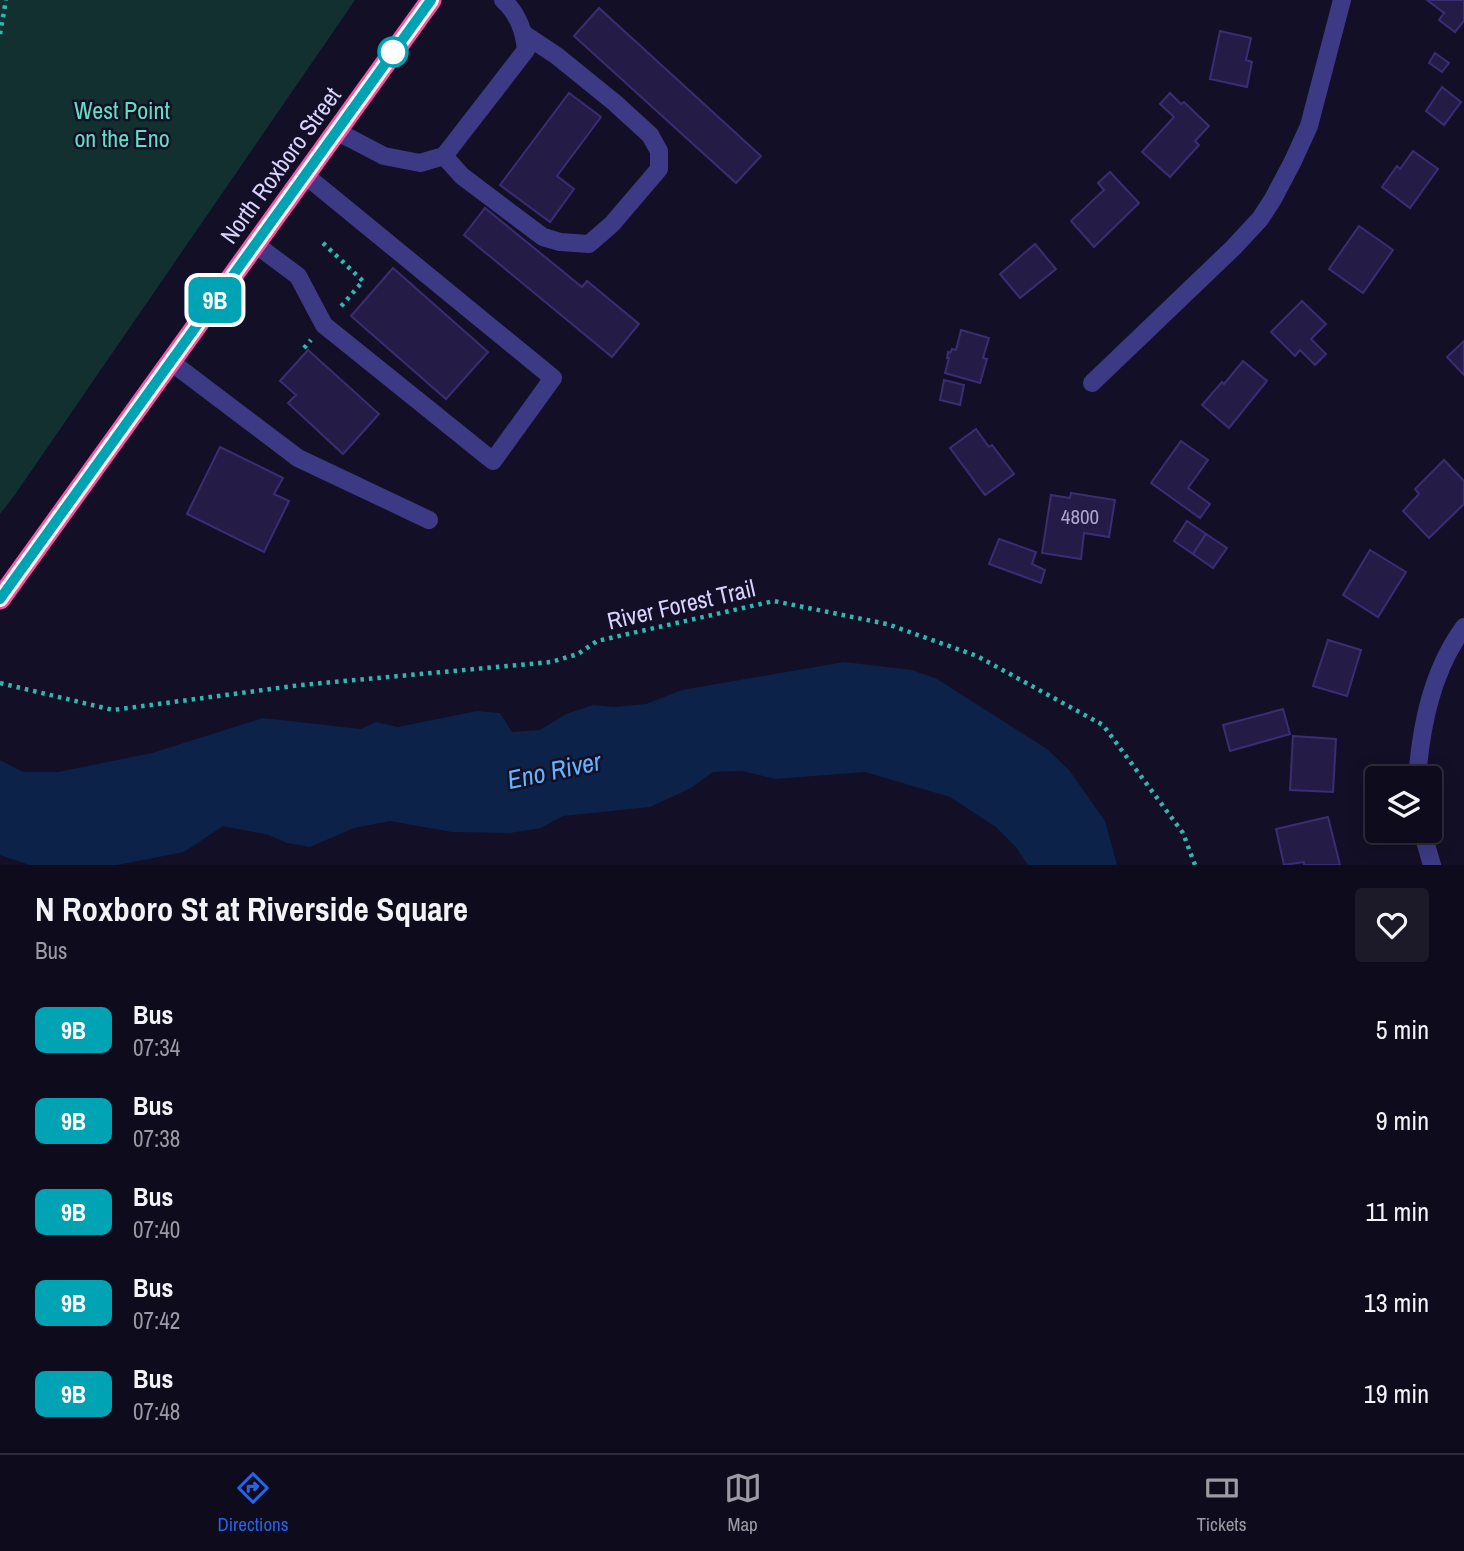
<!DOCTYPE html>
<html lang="en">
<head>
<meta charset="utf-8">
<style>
  :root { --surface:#0e0b1c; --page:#1c1929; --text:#f1f3f6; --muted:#9b9ba3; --line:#2e2b3b; --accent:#2563eb }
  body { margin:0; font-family:"Archivo Narrow",sans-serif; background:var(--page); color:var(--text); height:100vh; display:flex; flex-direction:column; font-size:26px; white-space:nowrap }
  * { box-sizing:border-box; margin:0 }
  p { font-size:23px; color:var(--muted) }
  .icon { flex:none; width:38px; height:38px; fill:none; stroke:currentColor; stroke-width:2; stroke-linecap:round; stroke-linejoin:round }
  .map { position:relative; height:865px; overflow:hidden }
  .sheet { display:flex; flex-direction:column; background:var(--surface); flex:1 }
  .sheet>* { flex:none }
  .badge { padding:0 14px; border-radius:10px; font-size:24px; line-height:46px }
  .buttons { position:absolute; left:1365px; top:766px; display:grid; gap:14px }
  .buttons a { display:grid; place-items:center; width:77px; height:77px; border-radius:7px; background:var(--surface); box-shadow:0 4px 18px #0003,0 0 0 2px var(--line); font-size:35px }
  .map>.badge { position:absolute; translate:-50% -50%; box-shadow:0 0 0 4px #fff }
  .round { display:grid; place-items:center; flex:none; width:74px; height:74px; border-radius:7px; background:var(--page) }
  .headline { display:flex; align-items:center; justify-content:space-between; height:119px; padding:0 35px }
  h1 { font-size:33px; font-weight:700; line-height:52px }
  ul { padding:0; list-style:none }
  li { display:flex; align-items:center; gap:21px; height:91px; padding:0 35px }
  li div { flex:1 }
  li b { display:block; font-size:26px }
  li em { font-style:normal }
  li .badge { min-width:77px; font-weight:700; text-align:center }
  .tabs { display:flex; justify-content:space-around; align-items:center; height:98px; border-top:2px solid var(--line); background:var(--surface); font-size:19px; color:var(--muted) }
  .tabs a { display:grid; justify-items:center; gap:4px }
  .tabs .selected { color:var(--accent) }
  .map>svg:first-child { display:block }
  .green { fill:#12302f }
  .water { fill:#0c2248 }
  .building { fill:#241b47; stroke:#3b2d73; stroke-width:2 }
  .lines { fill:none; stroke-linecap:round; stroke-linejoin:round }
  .path { stroke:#2fb8b0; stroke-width:4.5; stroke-dasharray:3.5 5; stroke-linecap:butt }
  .minor { stroke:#3d3a85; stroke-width:18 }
  .highway { stroke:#ff4fa3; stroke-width:21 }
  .line-casing { stroke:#fff; stroke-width:16 }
  .line { stroke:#00a3b4; stroke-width:10 }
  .stop-dot { fill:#fff; stroke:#00a3b4; stroke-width:3.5 }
  .labels { text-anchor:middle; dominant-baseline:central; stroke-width:5; stroke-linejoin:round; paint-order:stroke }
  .number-label { font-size:21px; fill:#aca6d1 }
  .park-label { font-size:24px; fill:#5fe0c0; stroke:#130f26 }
  .street-label { font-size:24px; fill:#d9d4ff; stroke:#130f26 }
  .water-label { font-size:26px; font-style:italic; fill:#62b6ff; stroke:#130f26 }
</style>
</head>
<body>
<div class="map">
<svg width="1464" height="865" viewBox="0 0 1464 865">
  <rect width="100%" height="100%" fill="#130f26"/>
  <!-- green -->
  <polygon class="green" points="0,0 355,0 14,496 0,514"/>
  <!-- water -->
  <polygon class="water" points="844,662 912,670 937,679 1047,749 1069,770 1105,821 1117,865 1028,865 1015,846 996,827 950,797 865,772 775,779 742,771 713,772 691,788 650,807 563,816 541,828 510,833 452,832 390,821 354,828 310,847 287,843 269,835 223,826 184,852 117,865 30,865 0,855 0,760 23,772 58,772 152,753 263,718 361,729 376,722 398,727 477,711 500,713 512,732 540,730 566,714 593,705 614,707 646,704 682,690"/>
  <!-- building -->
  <g class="building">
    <polygon points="1427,0 1464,0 1464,21 1455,32 1439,20 1444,13"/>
    <polygon points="599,8 761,156 736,183 574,36"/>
    <polygon points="1220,31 1251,38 1246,60 1252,62 1247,87 1210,79"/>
    <polygon points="1435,53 1449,63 1442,72 1429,63"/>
    <polygon points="1442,87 1461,102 1444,125 1426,111"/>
    <polygon points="569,93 601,117 557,176 574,189 550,222 500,185"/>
    <polygon points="1170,93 1181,104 1184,102 1209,126 1195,141 1199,145 1170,177 1142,152 1174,117 1160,104"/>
    <polygon points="1413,151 1438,169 1410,208 1382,187 1397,166 1400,169"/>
    <polygon points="1110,172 1139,203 1094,247 1071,221 1104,190 1098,183"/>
    <polygon points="485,208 582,287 587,281 639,324 612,357 464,235"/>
    <polygon points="1359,226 1393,250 1363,293 1329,269"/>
    <polygon points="1035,244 1056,269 1020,298 1000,274"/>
    <polygon points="393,268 488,352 446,399 351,316"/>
    <polygon points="1302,301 1326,324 1311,339 1326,354 1315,365 1300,350 1295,356 1271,332"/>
    <polygon points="961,330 989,338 983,358 987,359 980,383 945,373 949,358 947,358 948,352 950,353 952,349 956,350"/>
    <polygon points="1464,341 1464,375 1447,357"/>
    <polygon points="308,350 379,414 343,454 288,403 296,395 280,381"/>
    <polygon points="1243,361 1267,381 1229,428 1202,405 1222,382 1224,384"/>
    <polygon points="944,380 964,385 960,405 940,400"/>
    <polygon points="976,429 989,447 992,445 1014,474 985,495 950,448"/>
    <polygon points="1181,441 1208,460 1188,488 1210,504 1200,518 1151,483"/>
    <polygon points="220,447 283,478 274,494 289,501 264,552 187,514"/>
    <polygon points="1444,460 1464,481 1464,504 1429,538 1403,511 1419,494 1415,489"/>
    <polygon points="1071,493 1115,500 1109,537 1084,533 1081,559 1042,553 1051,495 1070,498"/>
    <polygon points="1187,521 1206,534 1193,554 1174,541"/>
    <polygon points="1206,534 1227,548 1213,568 1193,554"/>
    <polygon points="999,539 1036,552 1032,564 1045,570 1041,583 989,564"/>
    <polygon points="1370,550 1406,572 1378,617 1343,595"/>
    <polygon points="1328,640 1361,650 1347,696 1313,686"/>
    <polygon points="1283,709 1290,734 1230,751 1223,725"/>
    <polygon points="1293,736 1336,739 1333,792 1290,790"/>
    <polygon points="1328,817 1340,865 1304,865 1304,862 1284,865 1276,829"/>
  </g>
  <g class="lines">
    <!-- path -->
    <g class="path">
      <polyline points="0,34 6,0"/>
      <polyline points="323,243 363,281 338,310"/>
      <polyline points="304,348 311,340"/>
      <polyline points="0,683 113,710 301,685 551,662 578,654 597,641 774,601 887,624 977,656 1103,725 1183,833 1195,865"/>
    </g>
    <!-- minor -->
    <g class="minor">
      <path d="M336,131L384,156L420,163L444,156L526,50C524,30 518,14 503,0"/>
      <polyline points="444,156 462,176 543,237 560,242 589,244 612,224 659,169 659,151 650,135 615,103 557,56 524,34"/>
      <polyline points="255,244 298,276 324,325 493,461 553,378 305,175"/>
      <polyline points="171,362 298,458 429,520"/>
      <polyline points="1092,383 1233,248 1260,219 1273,199 1293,161 1309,126 1342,0"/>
      <path d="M1417,779C1421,725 1432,671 1464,627"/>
      <polyline points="1422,831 1432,865"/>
    </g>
    <!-- highway -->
    <polyline class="highway" points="0,599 431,0"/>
  </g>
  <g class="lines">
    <defs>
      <polyline id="line" points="0,599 431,0"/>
    </defs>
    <!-- line casing -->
    <use href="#line" class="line-casing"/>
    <!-- line -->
    <use href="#line" class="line"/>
  </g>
  <!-- markers -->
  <circle class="stop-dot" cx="393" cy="52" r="14"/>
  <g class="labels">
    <!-- number labels -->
    <g class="number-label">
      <text x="1080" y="516">4800</text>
    </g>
    <!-- park labels -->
    <g class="park-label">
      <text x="122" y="110">West Point<tspan x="122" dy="28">on the Eno</tspan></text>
    </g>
    <!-- street labels -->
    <g class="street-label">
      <text transform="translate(280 165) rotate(-54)">North Roxboro Street</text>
      <text transform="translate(681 604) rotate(-13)">River Forest Trail</text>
    </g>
    <!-- water labels -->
    <g class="water-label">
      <text transform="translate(554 770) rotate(-12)">Eno River</text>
    </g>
  </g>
</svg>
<div class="buttons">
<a><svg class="icon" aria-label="layers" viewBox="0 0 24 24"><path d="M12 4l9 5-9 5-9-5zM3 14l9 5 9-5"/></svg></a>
</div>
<b class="badge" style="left:215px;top:300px;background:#00a3b4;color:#fff">9B</b>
</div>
<section class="sheet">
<div class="headline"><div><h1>N Roxboro St at Riverside Square</h1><p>Bus</p></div><a class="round"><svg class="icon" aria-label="heart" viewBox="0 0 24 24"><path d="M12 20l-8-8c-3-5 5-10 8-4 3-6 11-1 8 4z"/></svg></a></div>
<ul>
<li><span class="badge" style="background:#00a3b4;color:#fff">9B</span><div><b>Bus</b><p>07:34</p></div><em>5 min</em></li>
<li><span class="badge" style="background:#00a3b4;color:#fff">9B</span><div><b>Bus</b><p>07:38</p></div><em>9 min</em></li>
<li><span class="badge" style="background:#00a3b4;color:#fff">9B</span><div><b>Bus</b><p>07:40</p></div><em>11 min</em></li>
<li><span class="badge" style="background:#00a3b4;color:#fff">9B</span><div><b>Bus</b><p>07:42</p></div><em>13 min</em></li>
<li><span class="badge" style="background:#00a3b4;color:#fff">9B</span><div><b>Bus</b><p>07:48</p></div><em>19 min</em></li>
</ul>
</section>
<nav class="tabs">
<a class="selected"><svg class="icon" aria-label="directions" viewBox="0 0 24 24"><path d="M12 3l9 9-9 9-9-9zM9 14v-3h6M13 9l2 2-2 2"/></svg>Directions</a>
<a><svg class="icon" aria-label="map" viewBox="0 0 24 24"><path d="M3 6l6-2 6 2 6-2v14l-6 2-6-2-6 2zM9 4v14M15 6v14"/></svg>Map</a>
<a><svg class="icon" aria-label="tickets" viewBox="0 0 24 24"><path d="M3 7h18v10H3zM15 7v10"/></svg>Tickets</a>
</nav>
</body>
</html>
